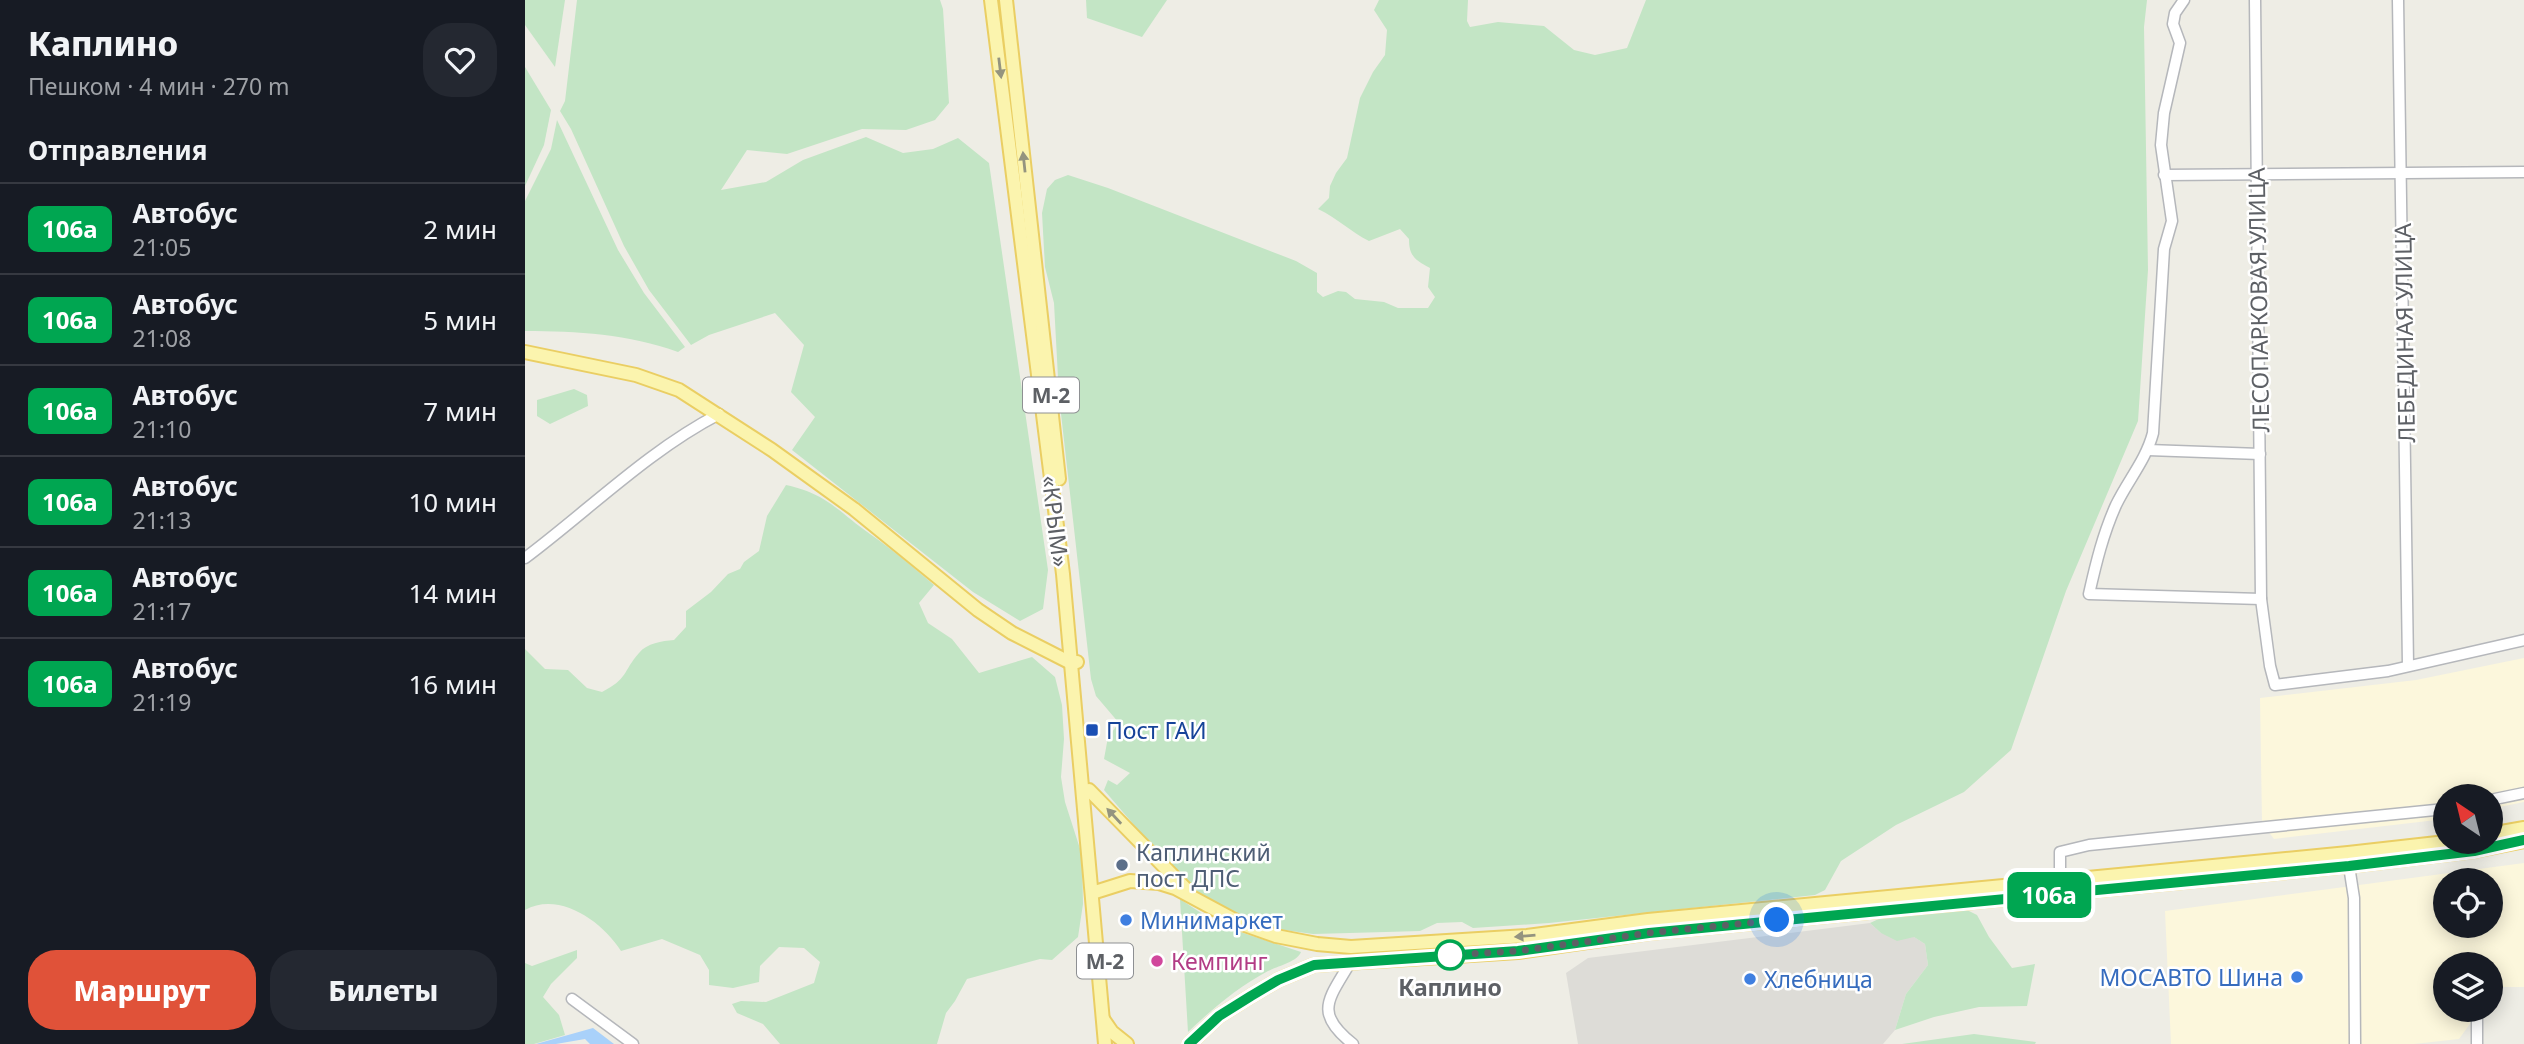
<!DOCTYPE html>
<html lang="ru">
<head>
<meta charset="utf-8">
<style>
  :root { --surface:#171b24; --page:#242831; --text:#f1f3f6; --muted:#9ea1a6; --line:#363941; --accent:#e05239 }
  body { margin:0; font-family:"Noto Sans",sans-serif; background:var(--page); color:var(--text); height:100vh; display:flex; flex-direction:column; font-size:26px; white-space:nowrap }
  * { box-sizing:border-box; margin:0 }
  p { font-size:23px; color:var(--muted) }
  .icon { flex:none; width:38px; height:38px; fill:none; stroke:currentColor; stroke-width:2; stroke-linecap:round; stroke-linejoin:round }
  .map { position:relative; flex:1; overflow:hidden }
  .side { display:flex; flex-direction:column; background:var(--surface); width:525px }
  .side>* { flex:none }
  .badge { padding:0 14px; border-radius:10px; font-size:24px; line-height:46px }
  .needle { width:46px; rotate:325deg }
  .fabs { position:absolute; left:1908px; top:784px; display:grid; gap:14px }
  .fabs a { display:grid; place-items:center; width:70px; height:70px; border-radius:50%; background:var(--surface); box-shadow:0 4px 18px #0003; font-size:35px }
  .you { position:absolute; width:35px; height:35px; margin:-18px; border:5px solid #fff; border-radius:50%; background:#1a73e8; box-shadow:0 0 0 10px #1a73e833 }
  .map>.badge { position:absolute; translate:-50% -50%; box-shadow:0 0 0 4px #fff }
  h2 { padding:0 28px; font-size:26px; line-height:63px }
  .round { display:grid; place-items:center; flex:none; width:74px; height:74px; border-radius:28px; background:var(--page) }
  .summary { display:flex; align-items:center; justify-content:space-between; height:119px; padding:0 28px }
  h1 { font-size:33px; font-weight:800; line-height:52px }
  .button { display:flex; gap:14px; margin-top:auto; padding:14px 28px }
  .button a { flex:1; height:80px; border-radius:28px; background:var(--accent); color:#fff; font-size:28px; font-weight:800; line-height:80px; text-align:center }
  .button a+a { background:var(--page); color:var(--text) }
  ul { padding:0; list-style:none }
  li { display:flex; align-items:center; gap:21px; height:91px; padding:0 28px; border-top:2px solid var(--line) }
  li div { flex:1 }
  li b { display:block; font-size:26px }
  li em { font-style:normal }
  li .badge { min-width:77px; font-weight:700; text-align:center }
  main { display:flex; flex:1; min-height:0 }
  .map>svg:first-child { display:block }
  .commercial { fill:#fcf7dc; fill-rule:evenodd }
  .industrial { fill:#dddcd7 }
  .green { fill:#c3e5c5 }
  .water { fill:#a9d1fa }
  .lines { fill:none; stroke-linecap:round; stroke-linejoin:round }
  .minor-casing { stroke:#b5b7bb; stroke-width:13 }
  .major-casing { stroke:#eace63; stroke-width:16 }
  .minor { stroke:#fff; stroke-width:10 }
  .major { stroke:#fbf4ae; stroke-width:12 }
  .oneway { fill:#94947f }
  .line-casing { stroke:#fff; stroke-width:16 }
  .line { stroke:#00a651; stroke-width:10 }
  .walk { stroke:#5d6065; stroke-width:7; stroke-dasharray:0 12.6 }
  .transit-dot { fill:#1a4fb4; stroke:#fff; stroke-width:2.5 }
  .service-dot { fill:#5c6f8a; stroke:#fff; stroke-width:2.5 }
  .shop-dot { fill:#3f7fe0; stroke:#fff; stroke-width:2.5 }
  .stop-dot { fill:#fff; stroke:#00a651; stroke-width:3.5 }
  .hotel-dot { fill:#d1479c; stroke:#fff; stroke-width:2.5 }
  .labels { text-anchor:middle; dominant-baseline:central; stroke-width:5; stroke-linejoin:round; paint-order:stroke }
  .shield { fill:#fff; stroke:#8e9093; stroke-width:2 }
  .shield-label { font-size:21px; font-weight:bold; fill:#5d6065 }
  .street-label { font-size:23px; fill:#5d6065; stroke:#fff }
  .transit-label { font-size:23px; fill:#164399; stroke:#fff; text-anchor:start }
  .service-label { font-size:23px; fill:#4e5e75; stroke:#fff; text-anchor:start }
  .shop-label { font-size:23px; fill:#366cbe; stroke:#fff; text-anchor:start }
  .hotel-label { font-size:23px; fill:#b23c85; stroke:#fff; text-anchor:start }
  .stop-label { font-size:23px; font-weight:bold; fill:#5d6065; stroke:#fff }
</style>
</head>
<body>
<main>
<section class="side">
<div class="summary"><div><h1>Каплино</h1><p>Пешком · 4 мин · 270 m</p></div><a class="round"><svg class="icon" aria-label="heart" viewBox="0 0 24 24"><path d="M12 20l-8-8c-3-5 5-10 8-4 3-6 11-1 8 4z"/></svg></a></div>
<h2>Отправления</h2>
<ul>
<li><span class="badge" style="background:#00a651;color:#fff">106а</span><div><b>Автобус</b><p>21:05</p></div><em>2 мин</em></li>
<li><span class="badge" style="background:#00a651;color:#fff">106а</span><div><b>Автобус</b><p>21:08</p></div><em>5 мин</em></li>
<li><span class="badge" style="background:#00a651;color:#fff">106а</span><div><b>Автобус</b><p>21:10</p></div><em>7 мин</em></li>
<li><span class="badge" style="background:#00a651;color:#fff">106а</span><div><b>Автобус</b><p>21:13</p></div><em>10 мин</em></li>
<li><span class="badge" style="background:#00a651;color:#fff">106а</span><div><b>Автобус</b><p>21:17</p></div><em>14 мин</em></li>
<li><span class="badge" style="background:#00a651;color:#fff">106а</span><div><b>Автобус</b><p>21:19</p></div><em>16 мин</em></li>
</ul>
<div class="button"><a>Маршрут</a><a>Билеты</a></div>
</section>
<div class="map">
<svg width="1999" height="1044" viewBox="0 0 1999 1044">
  <rect width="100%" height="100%" fill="#eeede5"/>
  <!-- commercial -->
  <g class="commercial">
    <polygon points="1999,658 1999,802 1965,809 1965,796 1920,796 1920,819 1749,839 1737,823 1735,698 1891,680"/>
    <path d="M1999,863V987H1971L1965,994V964H1920V1010H1955L1934,1039L1889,1044H1646L1640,911ZM1920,880H1965V926H1920Z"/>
  </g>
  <!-- industrial -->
  <polygon class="industrial" points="1345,923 1356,933 1389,937 1400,944 1403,965 1381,994 1370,1030 1358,1044 1053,1044 1041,973 1063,958"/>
  <!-- green -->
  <g class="green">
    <polygon points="0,0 40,0 30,67 0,25"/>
    <polygon points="52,0 415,0 418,9 424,103 410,120 381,130 337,129 262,154 222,150 196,190 241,182 278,160 341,137 378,153 408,149 433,138 464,163 523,570 518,609 495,621 448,592 267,450 290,417 266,392 279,345 250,313 184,335 166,345 124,290 99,246 46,129 35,111 40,101"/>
    <polygon points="561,0 642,0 617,37 562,18"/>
    <path d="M854,0H943L942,21L945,27L973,22L1019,26L1049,50L1070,55L1102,48L1121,0H1622L1619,27L1623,270L1613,421L1541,591L1486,750L1439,792L1371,825L1316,861L1300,890L1290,895L1024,923L948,928L937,922L912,923L895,931L861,932L788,934L752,929L708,916L664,889L579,790L583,780L592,785L605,773L579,759L583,737L594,723L571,696L566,679L534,396L529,303L520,267L517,213L522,189L530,180L543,175L583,188L771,261L792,273V292L798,297L813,291L821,292L830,299L859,302L873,308H903L910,297L903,287L905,268C890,260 884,256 884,239L875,229L844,241C826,232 812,218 793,209L804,198L805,186L811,173L822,158L835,98L848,72L860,55L862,30L849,10Z"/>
    <polygon points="0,67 26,110 19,145 0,186"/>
    <path d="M32,120L93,250L119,293L160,347L153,352C104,334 52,331 0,331V201L26,149Z"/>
    <polygon points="49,389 62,395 63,406 25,424 12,416 12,400"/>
    <path d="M261,485C303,494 312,511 345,534C368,550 388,567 409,585L394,603L403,623L427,639L454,673L507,657L530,677L537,705L539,739L536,777L540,802L557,855L558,904L553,937L527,960L515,959L442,979L430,1001L421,1013L412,1044H255L238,1024L212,1013L207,1004L216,1001L241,1002L289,983L295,962L279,948L254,947L235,966L234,982L208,988L184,985V970L175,955L137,939L96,951C77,921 34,891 0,910V649L20,669L43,670L62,688L77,692C103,679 98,671 114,653C122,643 137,641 149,640L161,627V611L186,592L203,574L215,569L219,562L234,551L242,516Z"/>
    <polygon points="1807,860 1805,862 1143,926 1139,923"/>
    <path d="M655,899L682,917L703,928L776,952C772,962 753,966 743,971C713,987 687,1009 663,1032Z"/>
    <polygon points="1442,910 1452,915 1464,937 1487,968 1510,964 1502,1006 1454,1007 1409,1017 1370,1030 1381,994 1403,965 1400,944 1389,937 1372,941 1356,933 1345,923 1358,917"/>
    <polygon points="52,950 52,958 26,984 18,997 34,1015 40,1035 9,1044 0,1044 0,963 7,966"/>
    <polygon points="1449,1034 1511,1042 1510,1044 1377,1044"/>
  </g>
  <!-- water -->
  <polygon class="water" points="68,1028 89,1044 65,1044 60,1039 31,1044 11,1044"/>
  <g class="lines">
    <defs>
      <g id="minor">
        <path d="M1659,0L1650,13L1648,24L1655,43L1639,113L1636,145L1647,221L1639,249L1628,433C1621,460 1603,480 1591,505C1578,534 1571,563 1564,594L1736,599"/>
        <polyline points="1730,0 1736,599 1745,666 1750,685 1863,671 1999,640"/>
        <polyline points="1873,0 1883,665"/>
        <polyline points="1639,175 1999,172"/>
        <polyline points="1623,450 1735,454"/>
        <path d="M0,558C64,510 123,451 194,414"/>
        <polyline points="1965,800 1999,793"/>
        <polyline points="1824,866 1829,898 1830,1044"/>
        <polyline points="1535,881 1535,852 1564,845 1920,809"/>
        <path d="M826,961C805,998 787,1012 828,1044"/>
        <polyline points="47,999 108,1044"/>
        <polyline points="1952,1010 1952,1044"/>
      </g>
      <g id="major">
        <polyline points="466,0 538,574 580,1044"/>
        <polyline points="481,0 534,479"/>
        <polyline points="0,352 111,375 154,390 247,450 329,509 453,610 487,633 546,663 552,662"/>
        <polyline points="564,790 661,889"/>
        <polyline points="1965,834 1999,828"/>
        <polyline points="567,893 605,881 634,883 650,888 717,924 751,936 792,944 826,947 1002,936 1123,920 1823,853 1921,842"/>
        <polyline points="578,1019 587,1032 602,1044"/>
        <polyline points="664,1044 694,1016 726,996 753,980 789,965 993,952 1124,933 1824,866 1949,851 1999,841"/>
      </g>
    </defs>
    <!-- minor casing -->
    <use href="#minor" class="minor-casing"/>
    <!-- major casing -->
    <use href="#major" class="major-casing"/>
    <!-- minor -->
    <use href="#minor" class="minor"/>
    <!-- major -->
    <use href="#major" class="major"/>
  </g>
  <!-- one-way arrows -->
  <defs><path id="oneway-solid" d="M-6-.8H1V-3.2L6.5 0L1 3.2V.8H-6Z" transform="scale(1.75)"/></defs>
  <g class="oneway">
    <use href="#oneway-solid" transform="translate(475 68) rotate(83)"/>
    <use href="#oneway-solid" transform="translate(499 162) rotate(-96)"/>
    <use href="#oneway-solid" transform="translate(589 816) rotate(-133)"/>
    <use href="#oneway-solid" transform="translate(1000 936) rotate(175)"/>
  </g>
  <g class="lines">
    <defs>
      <polyline id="line" points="664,1044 694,1016 726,996 753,980 789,965 993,951 1124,933 1824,866 1949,851 1999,840"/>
    </defs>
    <!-- line casing -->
    <use href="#line" class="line-casing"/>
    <!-- line -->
    <use href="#line" class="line"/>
    <!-- walk -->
    <polyline class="walk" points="925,955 993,951 1124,933 1252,920"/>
  </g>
  <!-- markers -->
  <rect class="transit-dot" x="560" y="723" width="14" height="14" rx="3.5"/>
  <circle class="service-dot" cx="597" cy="865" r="7"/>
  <g class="shop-dot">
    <circle cx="601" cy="920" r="7"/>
    <circle cx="1772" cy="977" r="7"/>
    <circle cx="1225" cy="979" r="7"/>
  </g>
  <circle class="stop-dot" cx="925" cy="955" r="14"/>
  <circle class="hotel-dot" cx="632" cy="961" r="7"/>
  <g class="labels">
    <!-- shield labels -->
    <g class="shield">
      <rect x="498" y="377.5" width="56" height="35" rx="5"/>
      <rect x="552" y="943.5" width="56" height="35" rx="5"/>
    </g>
    <g class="shield-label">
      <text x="526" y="395">М-2</text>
      <text x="580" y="961">М-2</text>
    </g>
    <!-- street labels -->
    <g class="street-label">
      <text transform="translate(1733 300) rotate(-91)">ЛЕСОПАРКОВАЯ УЛИЦА</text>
      <text transform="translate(1879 333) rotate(-91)">ЛЕБЕДИНАЯ УЛИЦА</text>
      <text transform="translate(531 521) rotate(83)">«КРЫМ»</text>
    </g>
    <!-- transit labels -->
    <g class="transit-label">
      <text x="581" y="730">Пост ГАИ</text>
    </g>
    <!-- service labels -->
    <g class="service-label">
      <text x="611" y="852">Каплинский<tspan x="611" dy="26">пост ДПС</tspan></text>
    </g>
    <!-- shop labels -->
    <g class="shop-label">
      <text x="615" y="920">Минимаркет</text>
      <text x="1758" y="977" text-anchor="end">МОСАВТО Шина</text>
      <text x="1239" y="979">Хлебница</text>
    </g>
    <!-- hotel labels -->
    <g class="hotel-label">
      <text x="646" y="961">Кемпинг</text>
    </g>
    <!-- stop labels -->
    <g class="stop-label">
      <text x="925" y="987">Каплино</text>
    </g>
  </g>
</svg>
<div class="fabs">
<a><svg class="needle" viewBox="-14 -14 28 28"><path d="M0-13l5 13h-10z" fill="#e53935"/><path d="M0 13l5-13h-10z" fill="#9ea1a6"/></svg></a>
<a><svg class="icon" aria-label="locate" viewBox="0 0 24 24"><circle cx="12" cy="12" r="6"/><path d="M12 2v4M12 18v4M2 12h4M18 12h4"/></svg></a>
<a><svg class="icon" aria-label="layers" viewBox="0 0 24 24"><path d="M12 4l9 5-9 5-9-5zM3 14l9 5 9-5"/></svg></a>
</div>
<div class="you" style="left:1252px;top:920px"></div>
<b class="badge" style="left:1524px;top:895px;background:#00a651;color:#fff">106а</b>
</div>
</main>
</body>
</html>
